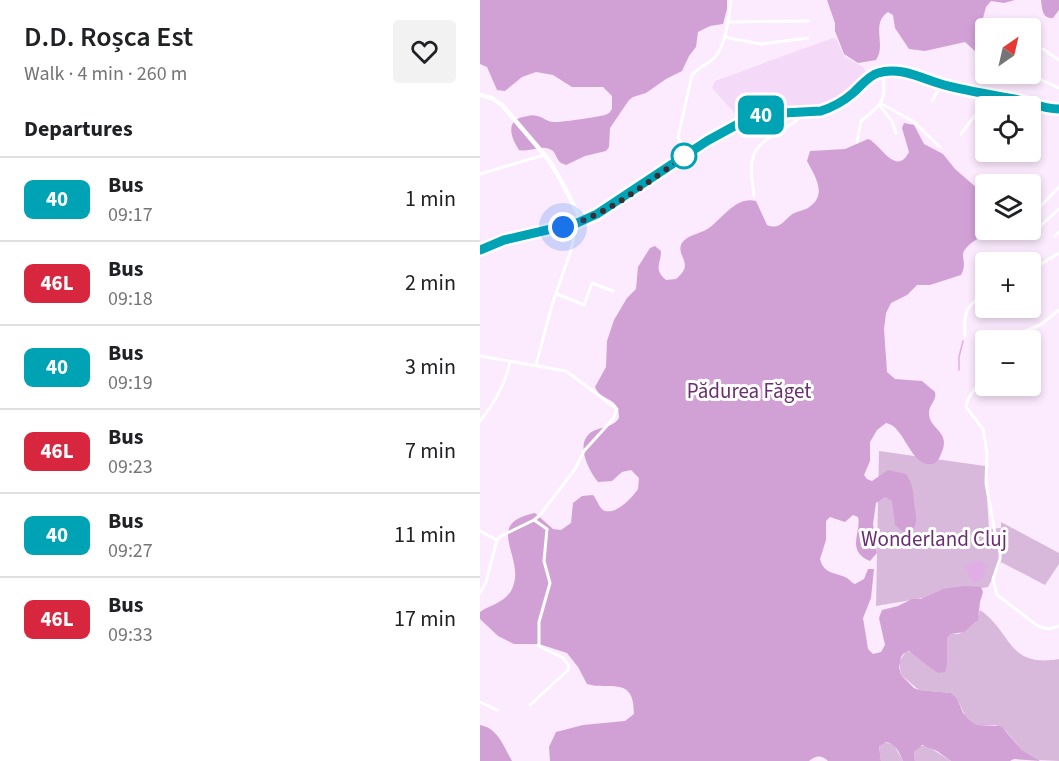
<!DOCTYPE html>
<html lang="en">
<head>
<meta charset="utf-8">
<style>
  :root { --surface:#fff; --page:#f2f2f2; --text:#202124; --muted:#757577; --line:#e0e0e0 }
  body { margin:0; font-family:"Source Sans 3",sans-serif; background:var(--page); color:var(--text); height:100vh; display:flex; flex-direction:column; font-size:22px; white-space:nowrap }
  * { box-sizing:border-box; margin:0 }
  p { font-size:20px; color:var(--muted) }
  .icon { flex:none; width:33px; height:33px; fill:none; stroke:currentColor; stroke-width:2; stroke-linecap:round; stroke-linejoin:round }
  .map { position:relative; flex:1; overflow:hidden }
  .panel { display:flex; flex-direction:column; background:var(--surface); width:480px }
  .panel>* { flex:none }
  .badge { padding:0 12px; border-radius:9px; font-size:21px; line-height:39px }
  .needle { width:39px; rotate:34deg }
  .buttons { position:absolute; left:495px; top:18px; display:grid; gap:12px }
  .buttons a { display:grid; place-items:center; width:66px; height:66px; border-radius:6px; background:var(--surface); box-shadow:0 3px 9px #0003; font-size:30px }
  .you { position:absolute; width:30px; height:30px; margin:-15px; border:4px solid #fff; border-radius:50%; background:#1a73e8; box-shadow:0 0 0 9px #1a73e833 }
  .map>.badge { position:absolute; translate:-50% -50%; box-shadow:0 0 0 3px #fff }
  h2 { padding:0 24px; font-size:22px; line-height:54px }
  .round { display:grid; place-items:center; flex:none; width:63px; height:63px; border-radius:6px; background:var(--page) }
  .head { display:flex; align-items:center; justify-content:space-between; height:102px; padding:0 24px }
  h1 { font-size:28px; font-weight:600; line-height:45px }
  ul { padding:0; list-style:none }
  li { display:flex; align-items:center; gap:18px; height:84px; padding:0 24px; border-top:2px solid var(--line) }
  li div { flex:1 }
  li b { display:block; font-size:22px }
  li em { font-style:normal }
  li .badge { min-width:66px; font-weight:700; text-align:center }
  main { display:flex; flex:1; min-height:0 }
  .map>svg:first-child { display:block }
  .built { fill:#f5d9f8 }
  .green { fill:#d9b9db }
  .forest { fill:#d1a1d6 }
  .water { fill:#e0aee4 }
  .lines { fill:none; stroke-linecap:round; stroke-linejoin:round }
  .stream { stroke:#e0aee4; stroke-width:1.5 }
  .minor { stroke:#fff; stroke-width:3 }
  .secondary { stroke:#fff; stroke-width:4.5 }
  .line-casing { stroke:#fff; stroke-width:14 }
  .line { stroke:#00a3b4; stroke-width:9 }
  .walk { stroke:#372e37; stroke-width:6; stroke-dasharray:0 10.8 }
  .stop-dot { fill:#fff; stroke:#00a3b4; stroke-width:3 }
  .labels { text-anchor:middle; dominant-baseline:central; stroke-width:6; stroke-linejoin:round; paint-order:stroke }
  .park-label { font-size:21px; fill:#692f70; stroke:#fff }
</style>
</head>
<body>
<main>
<section class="panel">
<div class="head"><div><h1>D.D. Roșca Est</h1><p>Walk · 4 min · 260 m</p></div><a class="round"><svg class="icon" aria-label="heart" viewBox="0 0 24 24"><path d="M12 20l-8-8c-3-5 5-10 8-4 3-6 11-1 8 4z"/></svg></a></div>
<h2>Departures</h2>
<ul>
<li><span class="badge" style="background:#00a3b4;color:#fff">40</span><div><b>Bus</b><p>09:17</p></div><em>1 min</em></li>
<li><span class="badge" style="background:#d7263d;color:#fff">46L</span><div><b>Bus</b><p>09:18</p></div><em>2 min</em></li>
<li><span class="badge" style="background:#00a3b4;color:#fff">40</span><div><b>Bus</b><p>09:19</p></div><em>3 min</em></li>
<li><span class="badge" style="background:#d7263d;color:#fff">46L</span><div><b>Bus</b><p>09:23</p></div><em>7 min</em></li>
<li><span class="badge" style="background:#00a3b4;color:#fff">40</span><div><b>Bus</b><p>09:27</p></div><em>11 min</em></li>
<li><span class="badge" style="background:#d7263d;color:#fff">46L</span><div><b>Bus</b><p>09:33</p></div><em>17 min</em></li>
</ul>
</section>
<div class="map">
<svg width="579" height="761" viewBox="0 0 579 761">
  <rect width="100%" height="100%" fill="#fceafe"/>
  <!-- built -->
  <polygon class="built" points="353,38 356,39 365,57 383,67 386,74 385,78 373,90 345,107 327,109 280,110 259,118 232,88 235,81"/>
  <!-- green -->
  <g class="green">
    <polygon points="399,451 505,466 509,529 521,528 521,522 579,553 579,564 565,585 521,562 508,587 396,606"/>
    <path d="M500,610C533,633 527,668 579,659V761L558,760L542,750L526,731L516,725H497L486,718L477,698L471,693L439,690L421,675L419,662L426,651L434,653L457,673L467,665V638L471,634H479L496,622Z"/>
    <polygon points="404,742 414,745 423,761 401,761 399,746"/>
    <polygon points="439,746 447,746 471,761 435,761 434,752"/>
  </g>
  <!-- forest -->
  <g class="forest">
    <path d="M0,0H247V9L243,24L230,26L218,32L216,47L209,56L202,71L186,79L166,93L153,97L149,100L130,128L129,147L126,151L105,156L86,165L81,163C77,160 76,154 73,151C63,143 50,153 39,150C31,138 25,121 43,117C47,116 53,114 57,116C63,117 67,122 74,122C78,123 123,116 125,115C130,113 129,113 132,109V96L123,87H92L73,75L56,72L42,77L25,91L17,90L7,67L0,64Z"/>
    <path d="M347,0H535L524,3L511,1L506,7L497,40L499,45L505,48V60L485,42L445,51L429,49L415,28L413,15L408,12C390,24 407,45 396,60L378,63L364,54L355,31V23Z"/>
    <path d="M561,0H579V10L573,18C562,19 562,8 561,0Z"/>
    <path d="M424,123L434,125L444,144L463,154L475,169L505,195L506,230H515C506,234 482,245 483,256C484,264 485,267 481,275L450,285H437L427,295L411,303L406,313L404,329L407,372L415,379L442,381L455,392C457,401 449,404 449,413C449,430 472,431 461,454C459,459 457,463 452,464C430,467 425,426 406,423L397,430L390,442V461L384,475L387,479L392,481L408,470L426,474C433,484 433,491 434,502C435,514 442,532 423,532L415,525L412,501L405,497L396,503L393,524L397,553L390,561C365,550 382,532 378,517L373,515L365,522L350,517L346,521V540L340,559C344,575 356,572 367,578C370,580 372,583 375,584L384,579L388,569H394L391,598L383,618L388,649L393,654L401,652L405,645L399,618L402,610L418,606L432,599H441L463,589L485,586L501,587L503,592L500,602L498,620L484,632L471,634L467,638V665L465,672L457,673L429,651L424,653L421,657L419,667L421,675L434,688L439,690L471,693L477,698L483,713L488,719L497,725L521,726L542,750L560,761L534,759L530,761H471L457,751L442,745L434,752L435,761H423C419,752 417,745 406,742L399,746L401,761H348C342,755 336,755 329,761H70L69,747L76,732L103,725L145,721L154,714C154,675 131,691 107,684L98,667L87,653L59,644H34L18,636L0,619V612C10,605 24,603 31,591C49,559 0,524 55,513L73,529L81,530L91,523L93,503L102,496L113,495C117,499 119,509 125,511C137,514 152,498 158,489L159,478L151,470L142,472L132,481L118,482C109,471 96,446 109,434C118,426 132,429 139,418C140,396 121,402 115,387L126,367L127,341L134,320L147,298L156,289L158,267L170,248L175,246L181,251C181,264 173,269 186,280L196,279C215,264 197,257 201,245C205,235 221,234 229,228C243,218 256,196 276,201L287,225C299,230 303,222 311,215C316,211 323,211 328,208C349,195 334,175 327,161L330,151L365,149L388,139C399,142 416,178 429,152L422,128Z"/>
    <path d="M0,725C18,728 24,747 32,761H0Z"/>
  </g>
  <!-- water -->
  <polygon class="water" points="495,561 501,561 506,566 503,578 496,583 490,579 485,567"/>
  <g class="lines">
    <!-- stream -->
    <polyline class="stream" points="479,370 479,357 483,341"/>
    <!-- minor -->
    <g class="minor">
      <polyline points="247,22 328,21"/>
      <polyline points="244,37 281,44 328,38"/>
      <polyline points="563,49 579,60"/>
      <polyline points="548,74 579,88"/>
      <polyline points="452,101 462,84"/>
      <polyline points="402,104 434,122 460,147"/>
      <polyline points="400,106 412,121 416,133"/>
      <polyline points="481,134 496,114 506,94"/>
      <path d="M377,142L381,121C403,103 406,102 403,72"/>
      <path d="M206,153L198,137L212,75C218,67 229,64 235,57C246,46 249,15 251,0"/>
      <polyline points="0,174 64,155"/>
      <path d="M274,196C269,157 268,149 303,129C310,125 317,122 321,115"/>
      <polyline points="550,217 579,187"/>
      <polyline points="555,231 579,209"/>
      <polyline points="531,234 537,230"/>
      <polyline points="575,236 579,232"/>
      <polyline points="550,271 579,253"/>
      <polyline points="77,294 104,305 112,283 133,291"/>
      <path d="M485,336C484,313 484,306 506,294"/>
      <polyline points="532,340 541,333 560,325 579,310"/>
      <polyline points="0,356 86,371 137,409 133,419 104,451 95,469 60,515 54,520 21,536 17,540 6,582 0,593"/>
      <polyline points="56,365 72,305 91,250 97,223"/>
      <polyline points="506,372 488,399 486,407 503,429 507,452 506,483 515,533 521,538 520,559 513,579 517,595 558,626 568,629 579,626"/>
      <path d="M0,421C14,404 25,384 30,362"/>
      <polyline points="0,531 17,540"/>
      <polyline points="0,702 17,710"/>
      <polyline points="50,705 88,670 89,666 83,658 59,646 59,622 70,583 64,561 67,529 54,520"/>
    </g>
    <!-- secondary -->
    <g class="secondary">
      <polyline points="0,95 12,98 22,105 68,159 79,177 102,221"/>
      <path d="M0,250C34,233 74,234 109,219C127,210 143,199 159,187C192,164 225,138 262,121C290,108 323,120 351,108C372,98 386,71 411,71C428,71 444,79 459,84C484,91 510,94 535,99C550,103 564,109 579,109"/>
    </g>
  </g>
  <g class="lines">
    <defs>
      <path id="line" d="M0,250L24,240L97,223L117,214L227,141L269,118L284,114L341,111C353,107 364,101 373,93C381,86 388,76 398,73C419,66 441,78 461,84C485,91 510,94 534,99C549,102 563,109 579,109"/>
    </defs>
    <!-- line casing -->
    <use href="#line" class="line-casing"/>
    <!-- line -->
    <use href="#line" class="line"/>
    <!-- walk -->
    <path class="walk" d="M83,227C126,216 169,182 204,156"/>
  </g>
  <!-- markers -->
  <circle class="stop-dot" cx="204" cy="156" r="12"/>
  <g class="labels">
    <!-- park labels -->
    <g class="park-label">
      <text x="269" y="391">Pădurea Făget</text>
      <text x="454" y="539">Wonderland Cluj</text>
    </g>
  </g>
</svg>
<div class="buttons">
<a><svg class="needle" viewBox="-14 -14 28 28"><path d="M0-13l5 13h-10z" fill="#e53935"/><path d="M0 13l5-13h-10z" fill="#757577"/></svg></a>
<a><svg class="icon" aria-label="locate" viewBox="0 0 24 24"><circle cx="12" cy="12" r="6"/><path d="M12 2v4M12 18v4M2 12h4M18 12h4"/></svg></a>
<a><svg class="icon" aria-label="layers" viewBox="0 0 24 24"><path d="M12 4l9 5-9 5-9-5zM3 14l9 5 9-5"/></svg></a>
<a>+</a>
<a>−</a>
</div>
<div class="you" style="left:83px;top:227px"></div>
<b class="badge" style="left:281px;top:115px;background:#00a3b4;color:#fff">40</b>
</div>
</main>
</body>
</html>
